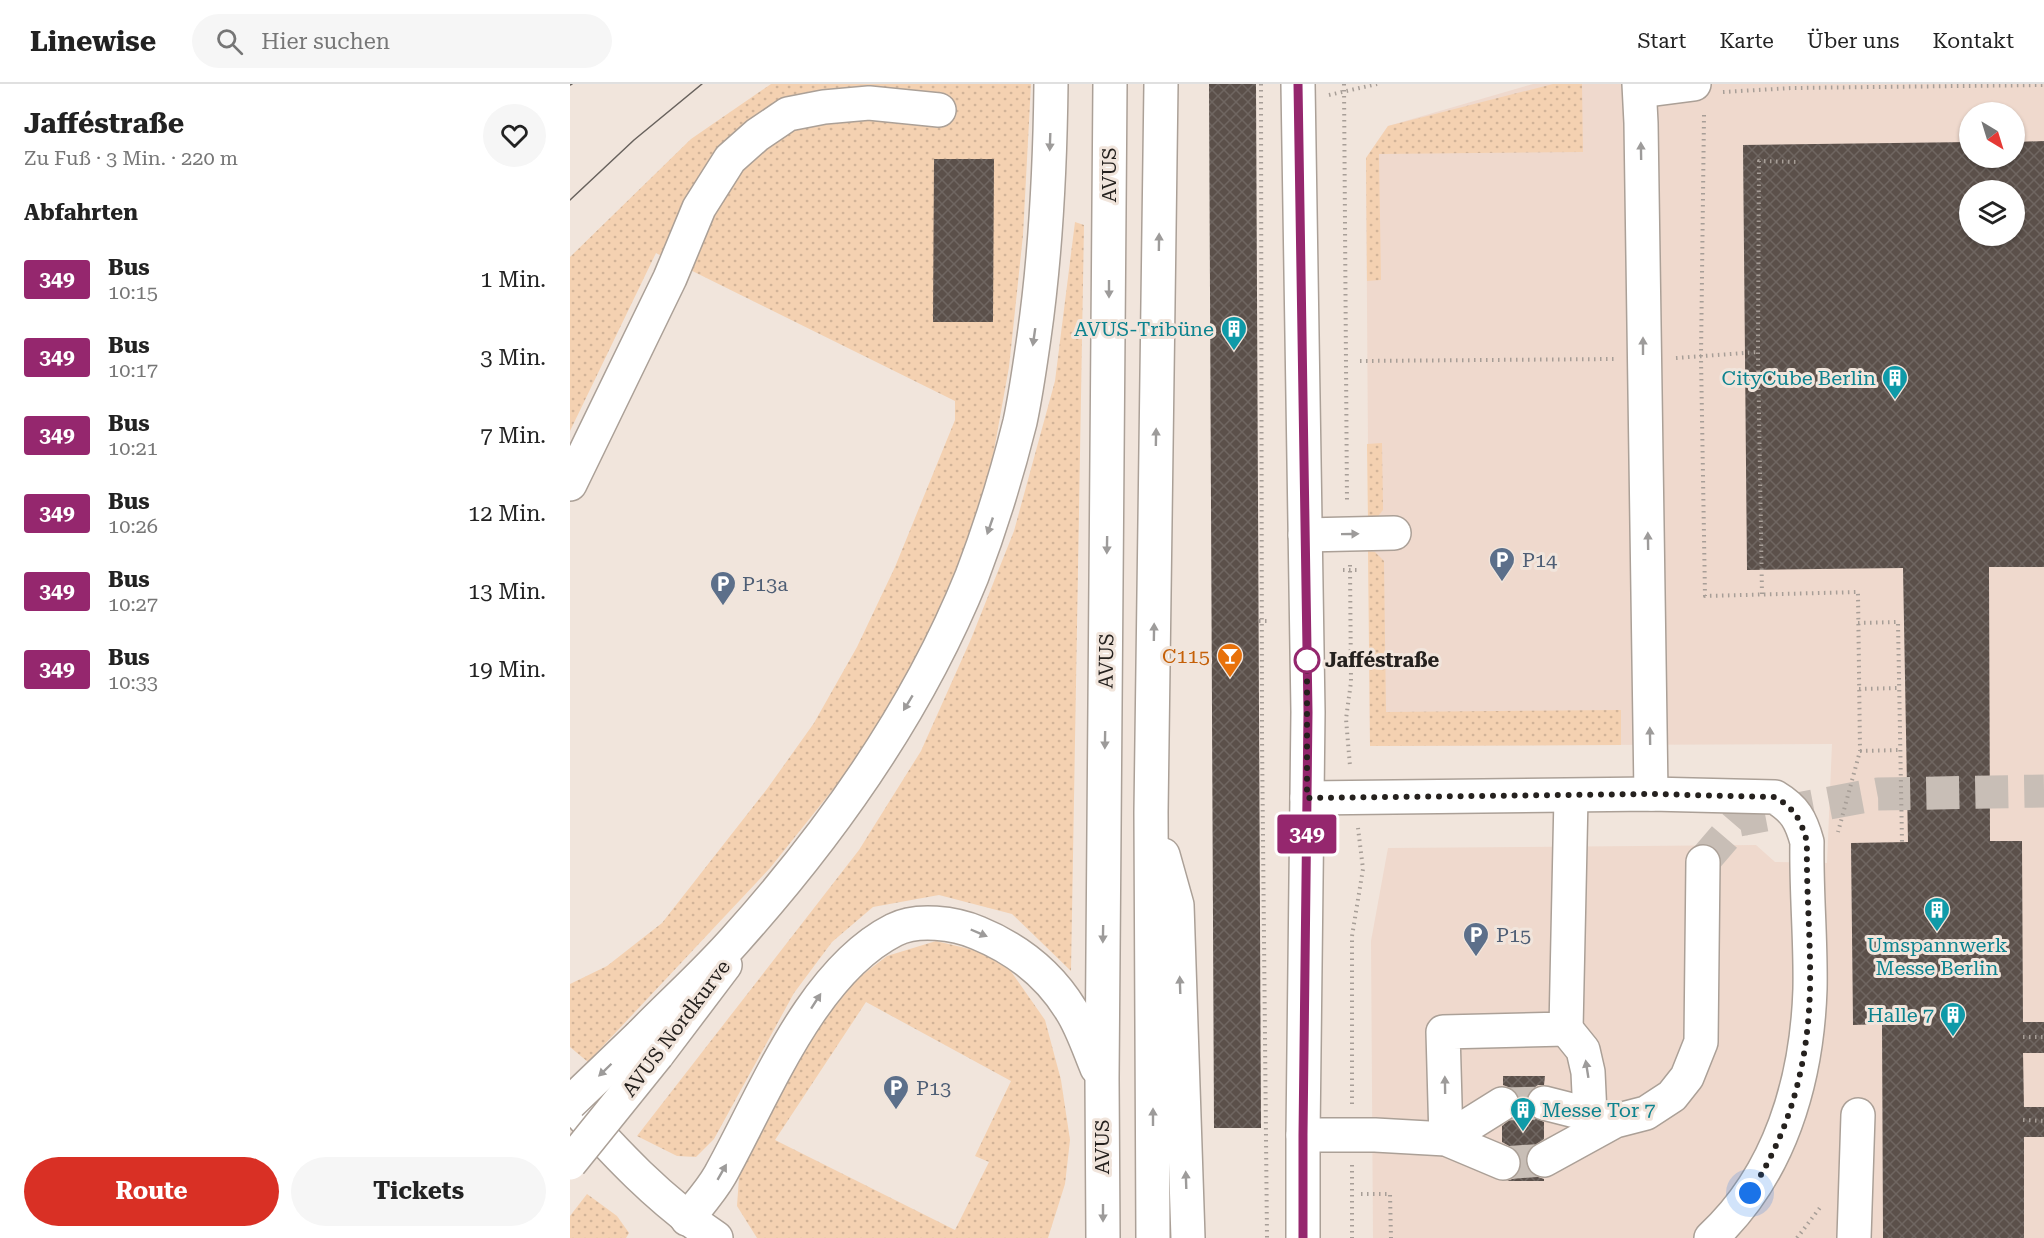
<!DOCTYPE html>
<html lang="de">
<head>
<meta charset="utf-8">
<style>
  :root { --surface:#fff; --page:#f6f6f6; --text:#222; --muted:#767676; --line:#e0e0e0; --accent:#d93025 }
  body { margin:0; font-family:"Roboto Serif",serif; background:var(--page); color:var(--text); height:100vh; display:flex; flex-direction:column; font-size:22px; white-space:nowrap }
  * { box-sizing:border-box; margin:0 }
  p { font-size:20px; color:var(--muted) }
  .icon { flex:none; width:33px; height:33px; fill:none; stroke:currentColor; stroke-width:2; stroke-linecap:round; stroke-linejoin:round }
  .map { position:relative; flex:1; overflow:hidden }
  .panel { display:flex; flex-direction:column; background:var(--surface); width:570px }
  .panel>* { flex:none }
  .badge { padding:0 12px; border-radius:4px; font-size:21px; line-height:39px }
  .needle { width:39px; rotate:142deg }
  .tools { position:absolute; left:1389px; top:18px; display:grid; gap:12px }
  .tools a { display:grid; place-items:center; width:66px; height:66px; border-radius:50%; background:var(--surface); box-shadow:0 2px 4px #0004; font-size:30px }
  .you { position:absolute; width:30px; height:30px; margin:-15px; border:4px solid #fff; border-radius:50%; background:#1a73e8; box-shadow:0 0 0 9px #1a73e833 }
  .map>.badge { position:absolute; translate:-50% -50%; box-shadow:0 0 0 3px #fff }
  h2 { padding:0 24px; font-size:22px; line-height:54px }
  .round { display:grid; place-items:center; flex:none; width:63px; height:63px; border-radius:32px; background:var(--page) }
  .headline { display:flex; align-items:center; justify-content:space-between; height:102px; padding:0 24px }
  h1 { font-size:28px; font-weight:700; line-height:45px }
  .button { display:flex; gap:12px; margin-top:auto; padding:12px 24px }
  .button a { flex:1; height:69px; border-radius:36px; background:var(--accent); color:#fff; font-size:24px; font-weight:700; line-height:69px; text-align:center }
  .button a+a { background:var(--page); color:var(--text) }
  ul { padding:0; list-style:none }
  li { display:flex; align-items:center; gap:18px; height:78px; padding:0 24px }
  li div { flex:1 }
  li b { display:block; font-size:22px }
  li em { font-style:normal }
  li .badge { min-width:66px; font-weight:700; text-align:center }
  header { display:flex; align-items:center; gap:36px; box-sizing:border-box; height:84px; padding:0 30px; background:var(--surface); border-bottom:2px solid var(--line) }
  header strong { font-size:28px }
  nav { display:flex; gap:33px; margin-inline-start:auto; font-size:21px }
  .search { width:420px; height:54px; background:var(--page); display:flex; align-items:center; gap:15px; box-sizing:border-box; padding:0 21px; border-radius:33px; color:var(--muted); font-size:22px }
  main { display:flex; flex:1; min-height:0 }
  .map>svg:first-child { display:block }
  .commercial { fill:#efd9cd; fill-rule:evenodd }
  .grass { fill:url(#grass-dots); fill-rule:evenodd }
  .building { fill:url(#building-cross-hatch); fill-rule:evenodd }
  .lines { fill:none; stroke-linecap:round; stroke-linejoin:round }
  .minor-tunnel { stroke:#c8beb6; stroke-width:33; stroke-dasharray:33 16; stroke-linecap:butt }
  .minor-casing { stroke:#aba097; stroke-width:36 }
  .major-casing { stroke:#aba097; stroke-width:36 }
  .highway-casing { stroke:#aba097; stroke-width:36 }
  .path { stroke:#a79e97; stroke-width:4; stroke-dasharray:1.5 4.5; stroke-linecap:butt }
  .minor { stroke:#fff; stroke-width:33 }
  .major { stroke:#fff; stroke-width:33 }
  .highway { stroke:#fff; stroke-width:33 }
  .tram { stroke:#68625d; stroke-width:1.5 }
  .minor-bridge-casing { stroke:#aba097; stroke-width:36; stroke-linecap:butt }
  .highway-bridge-casing { stroke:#aba097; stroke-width:36; stroke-linecap:butt }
  .minor-bridge { stroke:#fff; stroke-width:33 }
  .highway-bridge { stroke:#fff; stroke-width:33 }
  .oneway { fill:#9d9b9a }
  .line-casing { stroke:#fff; stroke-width:14 }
  .line { stroke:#95276e; stroke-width:9 }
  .walk { stroke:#25211e; stroke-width:6; stroke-dasharray:0 10.8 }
  .stop-dot { fill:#fff; stroke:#95276e; stroke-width:3 }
  .labels { text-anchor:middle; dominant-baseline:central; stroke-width:6; stroke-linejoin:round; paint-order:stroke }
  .street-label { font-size:20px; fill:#25211e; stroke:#f1e5dc }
  .culture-label { font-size:20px; fill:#0d838f; stroke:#f1e5dc; text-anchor:end }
  .service-label { font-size:20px; fill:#4e5e75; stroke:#f1e5dc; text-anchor:start }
  .food-label { font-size:20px; fill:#c56008; stroke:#f1e5dc; text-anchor:end }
  .stop-label { font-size:20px; font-weight:bold; fill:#25211e; stroke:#f1e5dc; text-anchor:start }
</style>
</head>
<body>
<header>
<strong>Linewise</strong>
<div class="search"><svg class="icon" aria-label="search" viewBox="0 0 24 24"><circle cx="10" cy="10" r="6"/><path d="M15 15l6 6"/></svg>Hier suchen</div>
<nav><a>Start</a><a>Karte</a><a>Über uns</a><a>Kontakt</a></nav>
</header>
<main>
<section class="panel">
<div class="headline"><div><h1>Jafféstraße</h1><p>Zu Fuß · 3 Min. · 220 m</p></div><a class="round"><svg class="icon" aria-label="heart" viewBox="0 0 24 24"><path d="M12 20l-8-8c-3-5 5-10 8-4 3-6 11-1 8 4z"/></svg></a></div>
<h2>Abfahrten</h2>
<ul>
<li><span class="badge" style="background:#95276e;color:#fff">349</span><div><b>Bus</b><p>10:15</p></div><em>1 Min.</em></li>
<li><span class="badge" style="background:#95276e;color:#fff">349</span><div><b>Bus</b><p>10:17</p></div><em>3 Min.</em></li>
<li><span class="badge" style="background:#95276e;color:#fff">349</span><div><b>Bus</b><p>10:21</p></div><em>7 Min.</em></li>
<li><span class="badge" style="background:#95276e;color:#fff">349</span><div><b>Bus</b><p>10:26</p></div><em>12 Min.</em></li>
<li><span class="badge" style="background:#95276e;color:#fff">349</span><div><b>Bus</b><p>10:27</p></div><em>13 Min.</em></li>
<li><span class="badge" style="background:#95276e;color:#fff">349</span><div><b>Bus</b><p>10:33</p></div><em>19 Min.</em></li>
</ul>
<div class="button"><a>Route</a><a>Tickets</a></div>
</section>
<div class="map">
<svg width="1474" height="1154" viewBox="0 0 1474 1154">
  <defs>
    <pattern id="grass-dots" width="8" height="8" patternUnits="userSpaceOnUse" patternTransform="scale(1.5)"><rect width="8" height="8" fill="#f4d1b1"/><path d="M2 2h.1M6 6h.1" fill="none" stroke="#d1b398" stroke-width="1.8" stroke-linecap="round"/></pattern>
    <pattern id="building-cross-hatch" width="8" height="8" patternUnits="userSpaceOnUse" patternTransform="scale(1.5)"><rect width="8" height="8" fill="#5b504a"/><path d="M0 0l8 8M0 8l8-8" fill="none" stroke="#6f6661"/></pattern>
  </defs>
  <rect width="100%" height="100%" fill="#f1e5dc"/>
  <!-- commercial -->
  <path class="commercial" d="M963,0H1474V1154H803L801,857L818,764L1186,761L1205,778L1257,779L1262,660L800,662L796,74L818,42ZM1400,28H1444V74H1400ZM1400,106H1444V152H1400Z"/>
  <!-- grass -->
  <g class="grass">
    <polygon points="201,0 461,0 453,151 439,283 419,394 384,493 343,583 285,678 200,784 18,978 0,963 0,900 37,882 92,839 197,705 244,639 287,563 325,483 385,336 385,317 86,169 0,347 0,173 121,55"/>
    <polygon points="983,0 1012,0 1013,68 809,70 811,196 797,197 796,74 818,42"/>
    <polygon points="505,138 514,141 501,887 442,830 369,811 303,823 262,858 224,909 144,1055 126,1073 107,1072 67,1052 289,766 351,667 401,555 444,447 485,297"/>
    <polygon points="812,359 813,426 805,436 798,437 797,360"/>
    <polygon points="798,467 805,468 814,477 816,628 1051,626 1051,661 800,662"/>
    <path d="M366,857L408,867L440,886L475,936L491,996L500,1056L495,1100L478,1154H187L167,1122L170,1079L266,911L317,872ZM296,918L441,997L405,1072L419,1078L385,1146L205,1056Z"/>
    <polygon points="17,1110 47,1132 59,1149 56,1154 0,1154 0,1132"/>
  </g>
  <!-- building -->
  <g class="building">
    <polygon points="639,0 686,0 691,1044 644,1044"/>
    <path d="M1474,57V483H1419L1420,757H1452L1453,938H1474V969H1453L1454,1023H1474V1053H1454V1154H1313L1312,940L1283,941L1281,759L1338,758L1333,484L1177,486L1173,61L1400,58V74H1444V58ZM1400,106H1444V152H1400Z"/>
    <polygon points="364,75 424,75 423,238 363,238"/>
    <polygon points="933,992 975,992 974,1001 968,1001 961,1006 956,1015 956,1025 961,1032 974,1038 974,1055 958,1066 955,1076 958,1086 965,1092 974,1095 974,1097 937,1097 945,1094 950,1087 952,1077 948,1067 932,1058 932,1042 948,1029 951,1019 948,1010 941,1004 933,1001"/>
  </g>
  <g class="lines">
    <!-- minor-tunnel -->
    <g class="minor-tunnel">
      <polyline points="1133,778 1169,736 1308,710 1474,707"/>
      <polyline points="932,1020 974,1019"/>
      <polyline points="933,1079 974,1076"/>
    </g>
    <defs>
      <g id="minor">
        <polyline points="1069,0 1071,39 1081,710"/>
        <polyline points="1070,7 1124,0"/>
        <polyline points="0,400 100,194 129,124 160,75 187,51 218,30 254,23 299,19 369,26"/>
        <polyline points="735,451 824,449"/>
        <polyline points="996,945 1013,966 1018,988 1020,1031"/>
        <polyline points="87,971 155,881"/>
        <polyline points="974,1019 1041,1036"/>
        <polyline points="733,1051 805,1051 876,1055 933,1079"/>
        <polyline points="876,1055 873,948 996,945 1001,713"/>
        <polyline points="876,1055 932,1020"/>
        <polyline points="974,1076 1045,1037 1076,1029 1102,1012 1117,993 1131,958 1133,778"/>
        <polyline points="1284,1154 1288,1031"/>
      </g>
      <g id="major">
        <polyline points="728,0 738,628 733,1051 733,1154"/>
        <path d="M737,714L1081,710L1205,713C1225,725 1231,736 1237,758C1236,807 1241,856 1240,905C1237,997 1210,1090 1141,1154"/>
        <path d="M0,1018C44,1068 90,1117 146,1154"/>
      </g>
      <g id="highway">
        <polyline points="593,771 607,821 618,1154"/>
        <path d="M70,952C101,920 135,890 165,856C261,749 348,626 402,492C421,442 437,390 450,338C456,310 460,281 464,253C476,169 480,85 481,0"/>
        <path d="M117,1135C128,1121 141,1107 150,1091C194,1012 241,888 324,846C347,834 385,839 408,849C447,865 479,890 501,926C512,943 519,965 527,984"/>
        <polyline points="533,1154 532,994 540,0"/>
        <polyline points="583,1154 581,728 591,0"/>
      </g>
    </defs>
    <!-- minor casing -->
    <use href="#minor" class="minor-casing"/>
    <!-- major casing -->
    <use href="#major" class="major-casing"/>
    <!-- highway casing -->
    <use href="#highway" class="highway-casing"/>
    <!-- path -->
    <g class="path">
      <polyline points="691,0 692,654 697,1154"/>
      <polyline points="774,0 777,419"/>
      <polyline points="1153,8 1222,4 1474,1"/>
      <polyline points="759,11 807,0"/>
      <polyline points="1134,31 1131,273 1135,512 1288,508 1290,667 1268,748"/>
      <polyline points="1106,274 1188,268"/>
      <polyline points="790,277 1044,275"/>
      <polyline points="780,481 781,598 776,635 780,682"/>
      <polyline points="773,486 789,486"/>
      <polyline points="1192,510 1188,268 1189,77 1229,78"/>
      <polyline points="689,537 697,537"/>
      <polyline points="1288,539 1328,538 1332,758"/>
      <polyline points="1289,605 1329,604"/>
      <polyline points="1290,667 1330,666"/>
      <polyline points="1453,953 1474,953"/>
      <polyline points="782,1020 782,852 793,785 788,744"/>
      <polyline points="1453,1036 1474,1037"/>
      <polyline points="782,1081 782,1154"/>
      <polyline points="791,1110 820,1110 821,1154"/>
      <polyline points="1227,1154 1252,1121"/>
    </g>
    <!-- minor -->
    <use href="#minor" class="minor"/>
    <!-- major -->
    <use href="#major" class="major"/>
    <!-- highway -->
    <use href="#highway" class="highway"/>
    <!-- tram -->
    <g class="tram">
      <polyline points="0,1 2,0"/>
      <polyline points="0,116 64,56 132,0"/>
    </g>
    <defs>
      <polyline id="minor-bridge" points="0,1079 87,971"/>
      <polyline id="highway-bridge" points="0,1019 70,952"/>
    </defs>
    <!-- minor-bridge casing -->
    <use href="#minor-bridge" class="minor-bridge-casing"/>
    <!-- highway-bridge casing -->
    <use href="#highway-bridge" class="highway-bridge-casing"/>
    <!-- minor-bridge -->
    <use href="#minor-bridge" class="minor-bridge"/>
    <!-- highway-bridge -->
    <use href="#highway-bridge" class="highway-bridge"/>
  </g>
  <!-- one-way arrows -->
  <defs><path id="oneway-solid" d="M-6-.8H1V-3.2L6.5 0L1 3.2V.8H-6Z" transform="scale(1.5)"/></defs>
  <g class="oneway">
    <use href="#oneway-solid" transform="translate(480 58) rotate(92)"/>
    <use href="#oneway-solid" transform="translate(1071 67) rotate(-91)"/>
    <use href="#oneway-solid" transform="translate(589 158) rotate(-89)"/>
    <use href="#oneway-solid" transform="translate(539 205) rotate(90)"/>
    <use href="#oneway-solid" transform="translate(464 253) rotate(98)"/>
    <use href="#oneway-solid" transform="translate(1073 262) rotate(-90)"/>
    <use href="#oneway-solid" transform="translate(586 353) rotate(-89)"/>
    <use href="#oneway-solid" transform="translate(420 442) rotate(109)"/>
    <use href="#oneway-solid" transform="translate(780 450) rotate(-1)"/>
    <use href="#oneway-solid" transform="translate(1078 457) rotate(-91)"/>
    <use href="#oneway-solid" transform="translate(537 461) rotate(91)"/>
    <use href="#oneway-solid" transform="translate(584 548) rotate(-89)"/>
    <use href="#oneway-solid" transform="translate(338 619) rotate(121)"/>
    <use href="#oneway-solid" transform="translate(1080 652) rotate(-91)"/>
    <use href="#oneway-solid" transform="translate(535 656) rotate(91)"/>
    <use href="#oneway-solid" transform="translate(409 849) rotate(23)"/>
    <use href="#oneway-solid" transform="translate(533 850) rotate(91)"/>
    <use href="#oneway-solid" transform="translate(610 901) rotate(-92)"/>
    <use href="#oneway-solid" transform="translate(246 917) rotate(-57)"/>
    <use href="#oneway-solid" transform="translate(1017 985) rotate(-99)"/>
    <use href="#oneway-solid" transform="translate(35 986) rotate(136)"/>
    <use href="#oneway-solid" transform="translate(875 1001) rotate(-91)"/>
    <use href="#oneway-solid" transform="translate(583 1033) rotate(-90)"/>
    <use href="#oneway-solid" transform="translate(152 1088) rotate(-60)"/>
    <use href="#oneway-solid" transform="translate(616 1096) rotate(-92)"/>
    <use href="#oneway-solid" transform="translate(533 1129) rotate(90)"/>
  </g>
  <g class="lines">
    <defs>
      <polyline id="line" points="728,0 738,628 733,1051 733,1154"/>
    </defs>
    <!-- line casing -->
    <use href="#line" class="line-casing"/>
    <!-- line -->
    <use href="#line" class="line"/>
    <!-- walk -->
    <path class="walk" d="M737,576V714L1081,710L1205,713C1225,725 1231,736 1237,758C1236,807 1241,856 1240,905C1238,980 1221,1045 1180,1109"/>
  </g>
  <!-- icons -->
  <defs>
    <symbol id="building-pin" viewBox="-11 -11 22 30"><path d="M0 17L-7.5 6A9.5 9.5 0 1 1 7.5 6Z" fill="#0f9aa8" stroke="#f1e5dc"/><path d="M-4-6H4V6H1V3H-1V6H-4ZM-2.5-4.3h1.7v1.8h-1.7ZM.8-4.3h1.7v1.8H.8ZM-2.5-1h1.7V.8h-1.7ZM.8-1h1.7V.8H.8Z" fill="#fff"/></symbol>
    <symbol id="parking-pin" viewBox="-11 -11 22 30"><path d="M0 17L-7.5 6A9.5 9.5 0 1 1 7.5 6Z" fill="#5c6f8a" stroke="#f1e5dc"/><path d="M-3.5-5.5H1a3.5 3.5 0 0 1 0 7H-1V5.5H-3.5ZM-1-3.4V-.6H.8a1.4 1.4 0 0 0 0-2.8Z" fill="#fff"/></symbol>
    <symbol id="bar-pin" viewBox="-11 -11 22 30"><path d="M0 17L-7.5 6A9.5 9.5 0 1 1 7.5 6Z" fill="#e8710a" stroke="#f1e5dc"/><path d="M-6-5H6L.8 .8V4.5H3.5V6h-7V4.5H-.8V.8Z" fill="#fff"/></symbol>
  </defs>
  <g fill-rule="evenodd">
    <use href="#building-pin" x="649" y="230" width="30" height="40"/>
    <use href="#building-pin" x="1310" y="279" width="30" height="40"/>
    <use href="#parking-pin" x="917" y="461" width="30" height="40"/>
    <use href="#parking-pin" x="138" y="485" width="30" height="40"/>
    <use href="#bar-pin" x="645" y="557" width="30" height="40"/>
    <use href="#building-pin" x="1352" y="811" width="30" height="40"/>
    <use href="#parking-pin" x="891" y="836" width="30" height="40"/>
    <use href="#building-pin" x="1368" y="916" width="30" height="40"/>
    <use href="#parking-pin" x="311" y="989" width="30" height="40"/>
    <use href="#building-pin" x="938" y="1011" width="30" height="40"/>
  </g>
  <!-- markers -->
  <circle class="stop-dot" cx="737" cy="576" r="12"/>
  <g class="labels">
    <!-- street labels -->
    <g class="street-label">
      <text transform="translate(539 91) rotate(-90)">AVUS</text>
      <text transform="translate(536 577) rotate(-89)">AVUS</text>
      <text transform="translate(106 944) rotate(-53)">AVUS Nordkurve</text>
      <text transform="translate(532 1063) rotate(-90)">AVUS</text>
    </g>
    <!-- culture labels -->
    <g class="culture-label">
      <text x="644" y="245">AVUS-Tribüne</text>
      <text x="1306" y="294">CityCube Berlin</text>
      <text x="1367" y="861" text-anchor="middle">Umspannwerk<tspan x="1367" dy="23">Messe Berlin</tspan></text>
      <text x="1364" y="931">Halle 7</text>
      <text x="972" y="1026" text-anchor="start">Messe Tor 7</text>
    </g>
    <!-- service labels -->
    <g class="service-label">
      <text x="952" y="476">P14</text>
      <text x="172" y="500">P13a</text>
      <text x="926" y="851">P15</text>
      <text x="346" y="1004">P13</text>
    </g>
    <!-- food labels -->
    <g class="food-label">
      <text x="640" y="572">C115</text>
    </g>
    <!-- stop labels -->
    <g class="stop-label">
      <text x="755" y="576">Jafféstraße</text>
    </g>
  </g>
</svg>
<div class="tools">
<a><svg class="needle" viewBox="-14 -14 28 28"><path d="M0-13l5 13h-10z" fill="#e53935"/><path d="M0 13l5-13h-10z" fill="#767676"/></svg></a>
<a><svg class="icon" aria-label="layers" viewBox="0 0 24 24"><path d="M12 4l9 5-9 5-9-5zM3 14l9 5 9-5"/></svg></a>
</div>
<div class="you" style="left:1180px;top:1109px"></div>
<b class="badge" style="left:737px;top:750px;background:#95276e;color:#fff">349</b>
</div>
</main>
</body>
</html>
